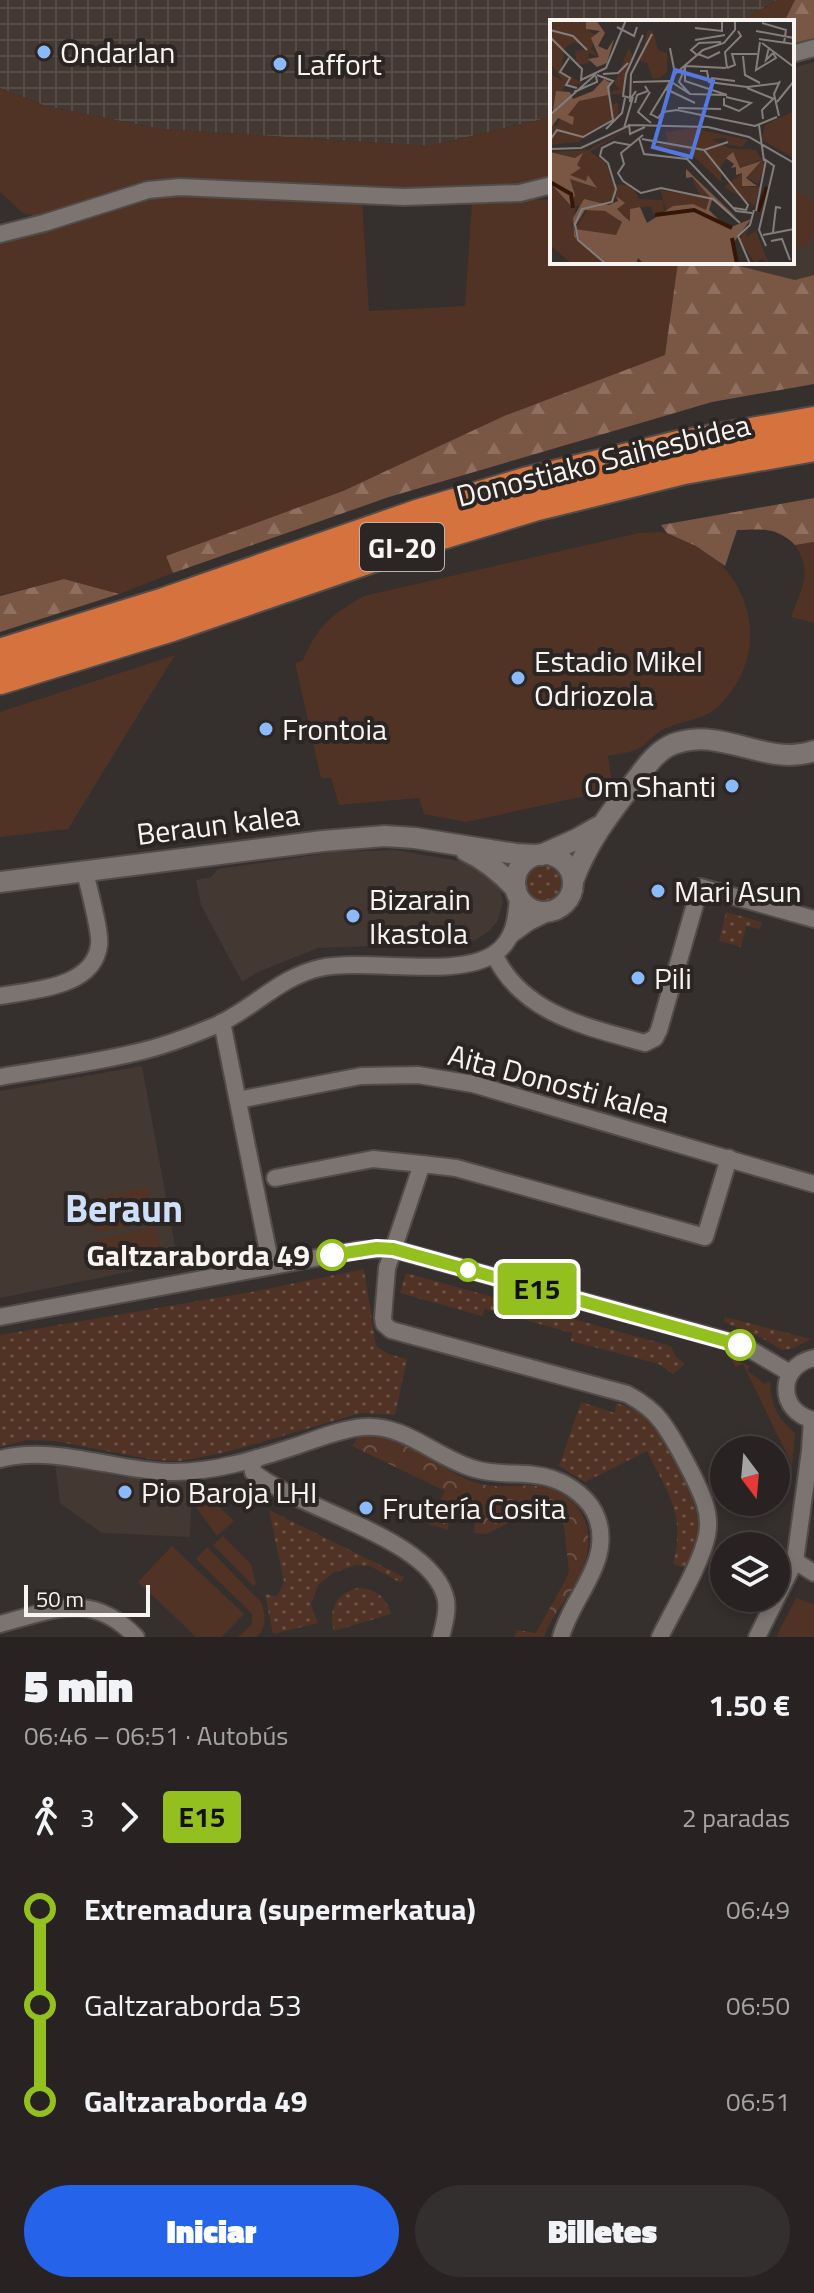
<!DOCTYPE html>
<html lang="es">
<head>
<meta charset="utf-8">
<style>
  :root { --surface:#282322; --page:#342f2f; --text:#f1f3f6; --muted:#a5a4a5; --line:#444040; --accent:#2563eb }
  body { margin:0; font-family:"Titillium Web",sans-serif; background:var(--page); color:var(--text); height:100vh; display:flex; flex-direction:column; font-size:30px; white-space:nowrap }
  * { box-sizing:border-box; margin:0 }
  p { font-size:26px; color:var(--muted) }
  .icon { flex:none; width:44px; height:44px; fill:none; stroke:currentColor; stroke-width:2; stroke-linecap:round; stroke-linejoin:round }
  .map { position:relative; height:1637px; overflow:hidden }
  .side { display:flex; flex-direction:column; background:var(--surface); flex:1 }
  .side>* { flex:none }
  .badge { padding:0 16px; border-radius:6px; font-size:28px; line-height:52px }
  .needle { width:52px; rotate:164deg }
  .controls { position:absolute; left:710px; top:1436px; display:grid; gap:16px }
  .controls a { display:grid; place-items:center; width:80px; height:80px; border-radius:50%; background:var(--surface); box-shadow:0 4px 12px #0003,0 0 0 2px var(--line); font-size:40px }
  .scale { position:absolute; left:24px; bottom:20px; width:126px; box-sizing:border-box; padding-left:8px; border:4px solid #f7f4f2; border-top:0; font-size:22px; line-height:28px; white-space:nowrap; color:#f7f4f2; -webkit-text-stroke:6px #2b2623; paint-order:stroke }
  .map>.badge { position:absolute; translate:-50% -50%; box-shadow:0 0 0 4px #fff }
  .legs { display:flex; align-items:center; gap:12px; height:88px; padding:0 24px; font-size:26px }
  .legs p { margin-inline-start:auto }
  .summary { display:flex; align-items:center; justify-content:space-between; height:136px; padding:0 24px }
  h1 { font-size:44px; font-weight:800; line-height:60px }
  .primary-button { display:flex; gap:16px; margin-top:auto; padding:16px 24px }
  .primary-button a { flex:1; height:92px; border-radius:48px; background:var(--accent); color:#fff; font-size:32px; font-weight:800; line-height:92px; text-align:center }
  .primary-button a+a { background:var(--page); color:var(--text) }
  ul { padding:0 24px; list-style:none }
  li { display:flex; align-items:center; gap:28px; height:96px; font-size:30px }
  li i { display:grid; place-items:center; width:12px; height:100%; margin:0 10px; background:currentColor }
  li i::after { content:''; width:20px; height:20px; margin:-10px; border:6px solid; border-radius:50%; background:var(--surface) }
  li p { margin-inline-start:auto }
  li:first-child i { background:linear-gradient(#0000 50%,currentColor 0) }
  li:last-child i { background:linear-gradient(currentColor 50%,#0000 0) }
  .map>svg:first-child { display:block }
  .built { fill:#443833 }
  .industrial { fill:url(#industrial-grid) }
  .grass { fill:#503325 }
  .forest { fill:url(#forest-firs) }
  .park { fill:url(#park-crowns) }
  .garden { fill:url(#garden-dots) }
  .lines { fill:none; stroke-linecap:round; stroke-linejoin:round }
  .minor-casing { stroke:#514c4a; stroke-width:20 }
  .tertiary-casing { stroke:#514c4a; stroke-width:24 }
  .motorway-casing { stroke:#514c4a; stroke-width:32 }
  .minor { stroke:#7b7471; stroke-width:16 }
  .tertiary { stroke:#7b7471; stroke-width:20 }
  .motorway { stroke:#d5723d; stroke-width:28 }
  .line-1-casing { stroke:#fff; stroke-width:18 }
  .line-1 { stroke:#93c01f; stroke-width:12 }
  .poi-dot { fill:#8abafc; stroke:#2b2623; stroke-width:3 }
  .stop-1-dot { fill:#fff; stroke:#93c01f; stroke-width:4 }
  .labels { text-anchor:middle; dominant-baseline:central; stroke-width:8; stroke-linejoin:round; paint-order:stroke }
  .shield { fill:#2b2623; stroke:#bab6b4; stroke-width:2 }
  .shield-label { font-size:28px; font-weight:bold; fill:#f7f4f2 }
  .poi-label { font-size:30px; fill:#f7f4f2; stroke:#2b2623; text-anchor:start }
  .street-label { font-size:30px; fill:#f7f4f2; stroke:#2b2623 }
  .stop-label { font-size:30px; font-weight:bold; fill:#f7f4f2; stroke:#2b2623; text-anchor:end }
  .district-label { font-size:38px; font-weight:bold; fill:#cee0f9; stroke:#2b2623 }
  .inset-river { fill:none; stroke:#341607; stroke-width:4 }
  .inset-road { fill:none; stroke:#837e7c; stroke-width:2 }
  .view { fill:#5478de; fill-opacity:0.15; stroke:#5478de; stroke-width:4 }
  .inset-edge { fill:none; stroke:#f7f4f2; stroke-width:4 }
</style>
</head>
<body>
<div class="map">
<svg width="814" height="1637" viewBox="0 0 814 1637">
  <defs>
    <pattern id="industrial-grid" width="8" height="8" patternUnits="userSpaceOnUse" patternTransform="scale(2)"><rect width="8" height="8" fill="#443833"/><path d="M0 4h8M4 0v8" fill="none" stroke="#564c47"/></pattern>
    <pattern id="forest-firs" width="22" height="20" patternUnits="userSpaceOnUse" patternTransform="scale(2)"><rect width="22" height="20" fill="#7a5645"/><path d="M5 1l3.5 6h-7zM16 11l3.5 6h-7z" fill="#8e6f60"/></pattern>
    <pattern id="park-crowns" width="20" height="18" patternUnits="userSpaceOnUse" patternTransform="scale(2)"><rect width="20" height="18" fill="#503325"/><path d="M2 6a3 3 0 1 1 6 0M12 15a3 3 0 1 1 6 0" fill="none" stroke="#6a5145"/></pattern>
    <pattern id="garden-dots" width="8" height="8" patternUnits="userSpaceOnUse" patternTransform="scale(2)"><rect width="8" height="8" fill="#503325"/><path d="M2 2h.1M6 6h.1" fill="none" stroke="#6a5145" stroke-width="1.8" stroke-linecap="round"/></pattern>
  </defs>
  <rect width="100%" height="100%" fill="#352f2d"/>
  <!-- built -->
  <g class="built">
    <polygon points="814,62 814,275 795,280 724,262 792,262 792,68"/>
    <polygon points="395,850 465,862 481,869 495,882 501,893 503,903 497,922 488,932 475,940 459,943 318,948 258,972 242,982 201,905 196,880 211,877 218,869 335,852"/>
    <polygon points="142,1066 178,1262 0,1298 0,1091"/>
    <polygon points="55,1464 122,1477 168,1482 192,1481 190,1537 102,1533 60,1503"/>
  </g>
  <!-- industrial -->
  <polygon class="industrial" points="0,0 778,0 738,22 552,22 552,117 429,146 160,129 46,106 0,88"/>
  <!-- grass -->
  <g class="grass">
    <polygon points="778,0 795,0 784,22 738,22"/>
    <polygon points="0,88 46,106 160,129 429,146 552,117 552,181 543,184 404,193 149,183 43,218 23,213 0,192"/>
    <polygon points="792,188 814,202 814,232 804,248 792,241"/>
    <polygon points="201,192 362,200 369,311 465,306 472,203 526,199 552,200 552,262 678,262 665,355 504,416 343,491 166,556 173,573 117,595 64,579 0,595 0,237 144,198"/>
    <path d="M639,533C648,533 660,531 669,534C748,556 779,648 718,707C705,720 679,721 662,730C653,735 647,744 638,749C629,753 617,754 608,756L612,782L604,792L466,822L424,814L419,798L339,805L331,778H321L295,663L303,660C319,624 331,615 364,596Z"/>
    <path d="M814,542V623L791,617C802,588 813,573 795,545Z"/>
    <polygon points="175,655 68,829 0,837 0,712"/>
    <polygon points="148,1187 155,1221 96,1233 89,1199"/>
    <polygon points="156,1227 163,1261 104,1273 97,1239"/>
    <path d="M731,1357L749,1366L748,1371L765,1384L770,1381C772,1408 776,1415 795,1433L791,1480L785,1467L791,1463L743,1364L735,1367Z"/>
    <polygon points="192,1481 234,1521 217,1536 193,1503"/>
    <polygon points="223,1536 251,1564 256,1584 253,1586 213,1545"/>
    <polygon points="172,1546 244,1614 222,1637 196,1637 138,1582"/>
    <path d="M207,1547L261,1602C266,1616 267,1626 257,1637H238L252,1624V1614L196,1559Z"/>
    <polygon points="796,1598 814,1604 814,1637 776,1637"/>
  </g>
  <!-- forest -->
  <g class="forest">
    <polygon points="795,0 814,0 814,42 792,49 792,22 784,22"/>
    <polygon points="678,262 724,262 795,280 814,275 814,384 712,402 583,440 389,497 173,573 166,556 343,491 504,416 665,355"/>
    <path d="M814,498V542L795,545C777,527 761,529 737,530L725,566L696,546L667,533L661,525Z"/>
    <polygon points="64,579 119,594 0,632 0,596"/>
  </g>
  <!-- park -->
  <path class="park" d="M376,1434C382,1436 389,1437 394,1439C423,1449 450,1477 481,1484C501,1489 523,1483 543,1487C586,1497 598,1535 581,1573C571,1596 552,1613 544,1637H514L517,1630L536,1633L566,1579L569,1571L563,1517L512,1521L487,1534L474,1533L475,1522L449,1517L448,1530L428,1524L445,1491L352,1446L359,1436Z"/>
  <!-- garden -->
  <g class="garden">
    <circle cx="545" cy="884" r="20"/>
    <polygon points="726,912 762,922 760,929 746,926 741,947 719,941"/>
    <polygon points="364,1269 376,1346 388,1354 407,1359 395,1415 361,1413 227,1452 180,1461 154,1460 55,1441 26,1440 0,1447 0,1335 251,1292"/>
    <polygon points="406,1273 671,1346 675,1356 685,1364 673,1374 659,1364 571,1341 572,1333 485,1309 482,1316 400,1293"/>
    <polygon points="725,1317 811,1339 794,1348 782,1350 762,1338 724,1322"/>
    <path d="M581,1402L615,1413L616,1403C627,1406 635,1409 644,1416C659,1429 698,1501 700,1520C701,1537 694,1553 689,1569L673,1564C686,1514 668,1494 647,1451L585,1482L559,1466Z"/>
    <polygon points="269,1510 404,1577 401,1583 370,1566 356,1565 333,1573 318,1585 311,1605 318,1623 273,1634 265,1594 277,1596 284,1582"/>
    <path d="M358,1588C375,1588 386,1597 391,1614L334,1631C327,1611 337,1593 358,1588Z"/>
  </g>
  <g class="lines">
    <defs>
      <g id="minor">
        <polyline points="792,54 814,48"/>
        <polyline points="0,234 44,223 148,190 180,187 404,197 520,193 552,185"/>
        <polyline points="511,935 529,922 551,911"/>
        <path d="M494,954C522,1014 587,1027 645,1043L655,1038L659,1030L700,887L814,919"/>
        <path d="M0,996C32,990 94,988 99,945C101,931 88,887 85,871"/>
        <polyline points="222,1022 271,1266"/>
        <path d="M0,1077C46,1069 93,1063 138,1052C165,1046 193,1035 219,1024C253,1008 282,976 320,968C368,958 456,979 494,954C515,940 517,917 518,894"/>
        <polyline points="238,1100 361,1076 418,1075 473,1084 814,1184"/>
        <polyline points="275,1178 373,1159 422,1164"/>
        <polyline points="0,1317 358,1250 393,1249 724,1340 746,1347 790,1373"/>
        <path d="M814,1358C777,1366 777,1412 814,1420"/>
        <path d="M257,1458L252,1465L253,1472C299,1510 434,1538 446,1600C448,1613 444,1625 441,1637"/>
        <path d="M0,1459C53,1445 113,1470 168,1472C213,1473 257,1459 299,1445C320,1438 341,1429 363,1427C407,1424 435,1458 475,1469C501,1477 528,1470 553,1479C571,1485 591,1500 597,1518C613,1562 571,1598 561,1637"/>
        <polyline points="795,1561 814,1573"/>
        <path d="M0,1624C54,1610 91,1590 136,1637"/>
        <path d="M660,1637C673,1610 702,1563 707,1535C709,1525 708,1514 705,1504C699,1485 674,1438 661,1421C653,1410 640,1401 627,1394L391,1330L384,1324L383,1318L387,1268L422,1164L456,1168L705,1237L729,1158"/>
        <polyline points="757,1637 795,1561 810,1451 812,1420"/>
      </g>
      <g id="tertiary">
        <path d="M466,851C486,860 501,873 516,889"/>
        <circle cx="544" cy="883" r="29"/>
        <polyline points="541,855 577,839 598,827"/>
        <path d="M573,881C587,843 610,813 635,781C645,768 654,754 669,746C681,740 699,738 711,740C747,744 778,763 814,751"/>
        <polyline points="0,882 323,841 385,836 415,838 516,854 536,855"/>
      </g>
      <g id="motorway">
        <polyline points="0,653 164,602 417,514 528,481 678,445 814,421"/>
        <polyline points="0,680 172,627 425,540 534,507 684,470 814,447"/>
      </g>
    </defs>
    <!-- minor casing -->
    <use href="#minor" class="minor-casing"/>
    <!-- tertiary casing -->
    <use href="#tertiary" class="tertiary-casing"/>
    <!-- motorway casing -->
    <use href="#motorway" class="motorway-casing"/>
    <!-- minor -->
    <use href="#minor" class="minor"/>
    <!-- tertiary -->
    <use href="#tertiary" class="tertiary"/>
    <!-- motorway -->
    <use href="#motorway" class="motorway"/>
  </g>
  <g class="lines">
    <defs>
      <polyline id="line-1" points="332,1255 377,1248 393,1249 740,1345"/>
    </defs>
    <!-- line-1 casing -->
    <use href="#line-1" class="line-1-casing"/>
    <!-- line-1 -->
    <use href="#line-1" class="line-1"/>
  </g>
  <!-- markers -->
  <g class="poi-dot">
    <circle cx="44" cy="52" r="8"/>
    <circle cx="280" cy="64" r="8"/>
    <circle cx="518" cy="678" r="8"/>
    <circle cx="266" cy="729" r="8"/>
    <circle cx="732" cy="786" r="8"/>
    <circle cx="658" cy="891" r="8"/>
    <circle cx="353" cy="916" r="8"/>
    <circle cx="638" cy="978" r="8"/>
    <circle cx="125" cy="1492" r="8"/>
    <circle cx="366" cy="1508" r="8"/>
  </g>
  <g class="stop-1-dot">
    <circle cx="332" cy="1255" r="14"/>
    <circle cx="468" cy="1270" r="10"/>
    <circle cx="740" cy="1345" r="14"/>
  </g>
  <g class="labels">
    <!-- shield labels -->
    <rect class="shield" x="360" y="523" width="84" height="48" rx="6"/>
    <g class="shield-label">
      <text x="402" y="547">GI-20</text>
    </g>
    <!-- poi labels -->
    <g class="poi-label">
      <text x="60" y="52">Ondarlan</text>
      <text x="296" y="64">Laffort</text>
      <text x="534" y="661">Estadio Mikel<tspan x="534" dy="34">Odriozola</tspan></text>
      <text x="282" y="729">Frontoia</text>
      <text x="716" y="786" text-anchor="end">Om Shanti</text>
      <text x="674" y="891">Mari Asun</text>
      <text x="369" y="899">Bizarain<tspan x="369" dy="34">Ikastola</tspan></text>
      <text x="654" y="978">Pili</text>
      <text x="141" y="1492">Pio Baroja LHI</text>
      <text x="382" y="1508">Frutería Cosita</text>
    </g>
    <!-- street labels -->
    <g class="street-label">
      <text transform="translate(603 460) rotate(-14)">Donostiako Saihesbidea</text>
      <text transform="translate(218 824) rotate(-7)">Beraun kalea</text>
      <text transform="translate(559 1083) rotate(15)">Aita Donosti kalea</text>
    </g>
    <!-- stop labels -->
    <g class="stop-label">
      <text x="310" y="1255">Galtzaraborda 49</text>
    </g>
    <!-- district labels -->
    <g class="district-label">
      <text x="124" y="1208">Beraun</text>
    </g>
  </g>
  <!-- overview -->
  <g transform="translate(550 20)">
    <rect width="244" height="244" fill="#352f2d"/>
    <path d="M3,0H37L36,8L46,16L41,29L49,37L39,33V43L27,45L25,31L37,29L24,22L15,28L11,50L33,64L15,66L2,90L0,54L13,61L0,43ZM98,10L103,11L108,30L117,33V52L110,58L103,59L97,43L90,41ZM79,28L83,37L72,74H59L62,85L68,82V97L28,122L0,125V104L7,106L11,97L23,105L24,97L18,95L29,81L70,69L64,64ZM141,108L198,120L192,127L175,124L177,118L162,119L178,128L206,130L215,145L208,164L196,157L210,140L190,148L183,132L171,146V162L136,129L104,127L118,121L115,112ZM75,110L78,115L73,112L40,132L56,142L63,164L82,165L89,179L113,180L114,191L103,195L102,186L81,189L80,201L67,189L70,184L66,176L60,183L26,186L22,207L53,244H22L0,225V163L20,186L25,175L20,158L45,168L38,156L37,161L20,156L25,138L0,132L38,130ZM192,153L198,167H210L205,186L174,167ZM141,157L160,177L157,190L129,185L116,190L110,170L151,177ZM38,189L62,193L72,203L66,216L25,209ZM199,206L196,217L206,211L219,244L212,239L205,243L189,220Z" fill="#503325"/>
    <path d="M36,0H46L55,13L48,26L57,30L64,19L57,43L47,47L38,39L49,37L41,18L50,11L36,9ZM54,59L61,63L58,75L29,81L18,95L24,97L23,105L8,98L0,109L6,71L20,72L23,79L43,71ZM0,132L25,138L33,133L27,145L31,148L20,155L36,161L38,155L47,168L20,159L25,175L21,186L0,163ZM183,132L190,148L211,141L196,158L207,166H192V153L186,155V147L181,148L184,144L176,138ZM136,149L187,198L162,180L159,190L169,200L181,207L201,199L184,222L188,244H94L88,238L86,244H57L30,221L25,209L66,215L72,202L55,191L35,190L24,208L27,220L24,216L23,198L34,179L59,185L68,181L66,176L75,183L67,189L76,198L80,201V189L90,187L97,203L123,186L143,184L156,190L160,177L142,157L136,158Z" fill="#7a5645"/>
    <path d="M244,91L243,98L244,138L212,120L215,105Z" fill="#503325"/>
    <path class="inset-river" d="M0,162L21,174L23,188M208,191L217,167M105,195L144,190L182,208M182,218L187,244"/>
    <path class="inset-road" d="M120,1L145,0M212,3L236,10L234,23M67,7L84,16L87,7M145,8L172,11V0M0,10L23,16L37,30M206,11L244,18M0,17L32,49L31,60L56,48L76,0M209,19L244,24M145,20L175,15M210,22L206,50L226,38L223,33M212,23L244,47M219,27L216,40L224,32M120,28L125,54M148,34L158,38L170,32M147,35L141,30L149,23L171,22M193,36L195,55L210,63M19,38L10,52L20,58L16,65L27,68M135,46V61L177,75M136,46L176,48M135,48L129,62L140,74M177,48L185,45L182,34H207M177,48L175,32L191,16L188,11M150,51H157L159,62L197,67L230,63M53,54L68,53L78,43M161,58L185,61M83,62L120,61M123,63L140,74L176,75M197,68L224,79M116,69L145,83M86,71L81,78L73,76L76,54L93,15M24,72L47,62L46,56M100,72L88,92L101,103M174,78V85L189,91L201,83L176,77M80,82L81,54L102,14M227,82L244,61M85,83L87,75L98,71L95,66M128,88L171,89M101,94L108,98L113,92L127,90L205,106L227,97M0,95L46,54M100,95L125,54L153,30L174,23L185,10V0M229,96L224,74L230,61M213,99L212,90L223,79M79,104L80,114L95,107M209,105L214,141M74,108L83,77M56,109L72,93L75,78M93,115L71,133L74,144L68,153L73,161L91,173L111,168L163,179L190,203M89,118L94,134L137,139L186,191L202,193M92,119L154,130L198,185L196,190L184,188M0,120L7,110L33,117L63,100L58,67L63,61L47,55M0,129L31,128L80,105L158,107L199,117L244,143M154,130L178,122M213,138L224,146L209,210L216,226M206,191L216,140M223,212L226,187L231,188M213,215L244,209M221,221L232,219L240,240M56,244L28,220L25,204L32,189L62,182L66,169L58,143L50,136L52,128L64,122L80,125M200,244L188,216L200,205L204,190"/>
    <path class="view" d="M125,50L163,61L141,137L103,127Z"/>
    <rect width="244" height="244" class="inset-edge"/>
  </g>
</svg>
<div class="controls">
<a><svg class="needle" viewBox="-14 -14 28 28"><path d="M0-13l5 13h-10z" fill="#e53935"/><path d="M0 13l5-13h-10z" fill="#a5a4a5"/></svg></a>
<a><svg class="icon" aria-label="layers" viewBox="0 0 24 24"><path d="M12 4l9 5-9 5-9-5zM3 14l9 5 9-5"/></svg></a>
</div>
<div class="scale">50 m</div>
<b class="badge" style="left:537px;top:1289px;background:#93c01f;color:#111">E15</b>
</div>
<section class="side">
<div class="summary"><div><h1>5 min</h1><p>06:46 – 06:51 · Autobús</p></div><b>1.50 €</b></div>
<div class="legs"><svg class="icon" aria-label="walk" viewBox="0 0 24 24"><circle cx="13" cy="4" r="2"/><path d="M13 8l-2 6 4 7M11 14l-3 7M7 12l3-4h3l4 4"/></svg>3<svg class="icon" aria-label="forward" viewBox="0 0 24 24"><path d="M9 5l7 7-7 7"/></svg><b class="badge" style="background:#93c01f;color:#111">E15</b><p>2 paradas</p></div>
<ul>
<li><i style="color:#93c01f"></i><b>Extremadura (supermerkatua)</b><p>06:49</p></li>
<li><i style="color:#93c01f"></i><span>Galtzaraborda 53</span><p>06:50</p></li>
<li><i style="color:#93c01f"></i><b>Galtzaraborda 49</b><p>06:51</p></li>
</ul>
<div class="primary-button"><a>Iniciar</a><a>Billetes</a></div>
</section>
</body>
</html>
